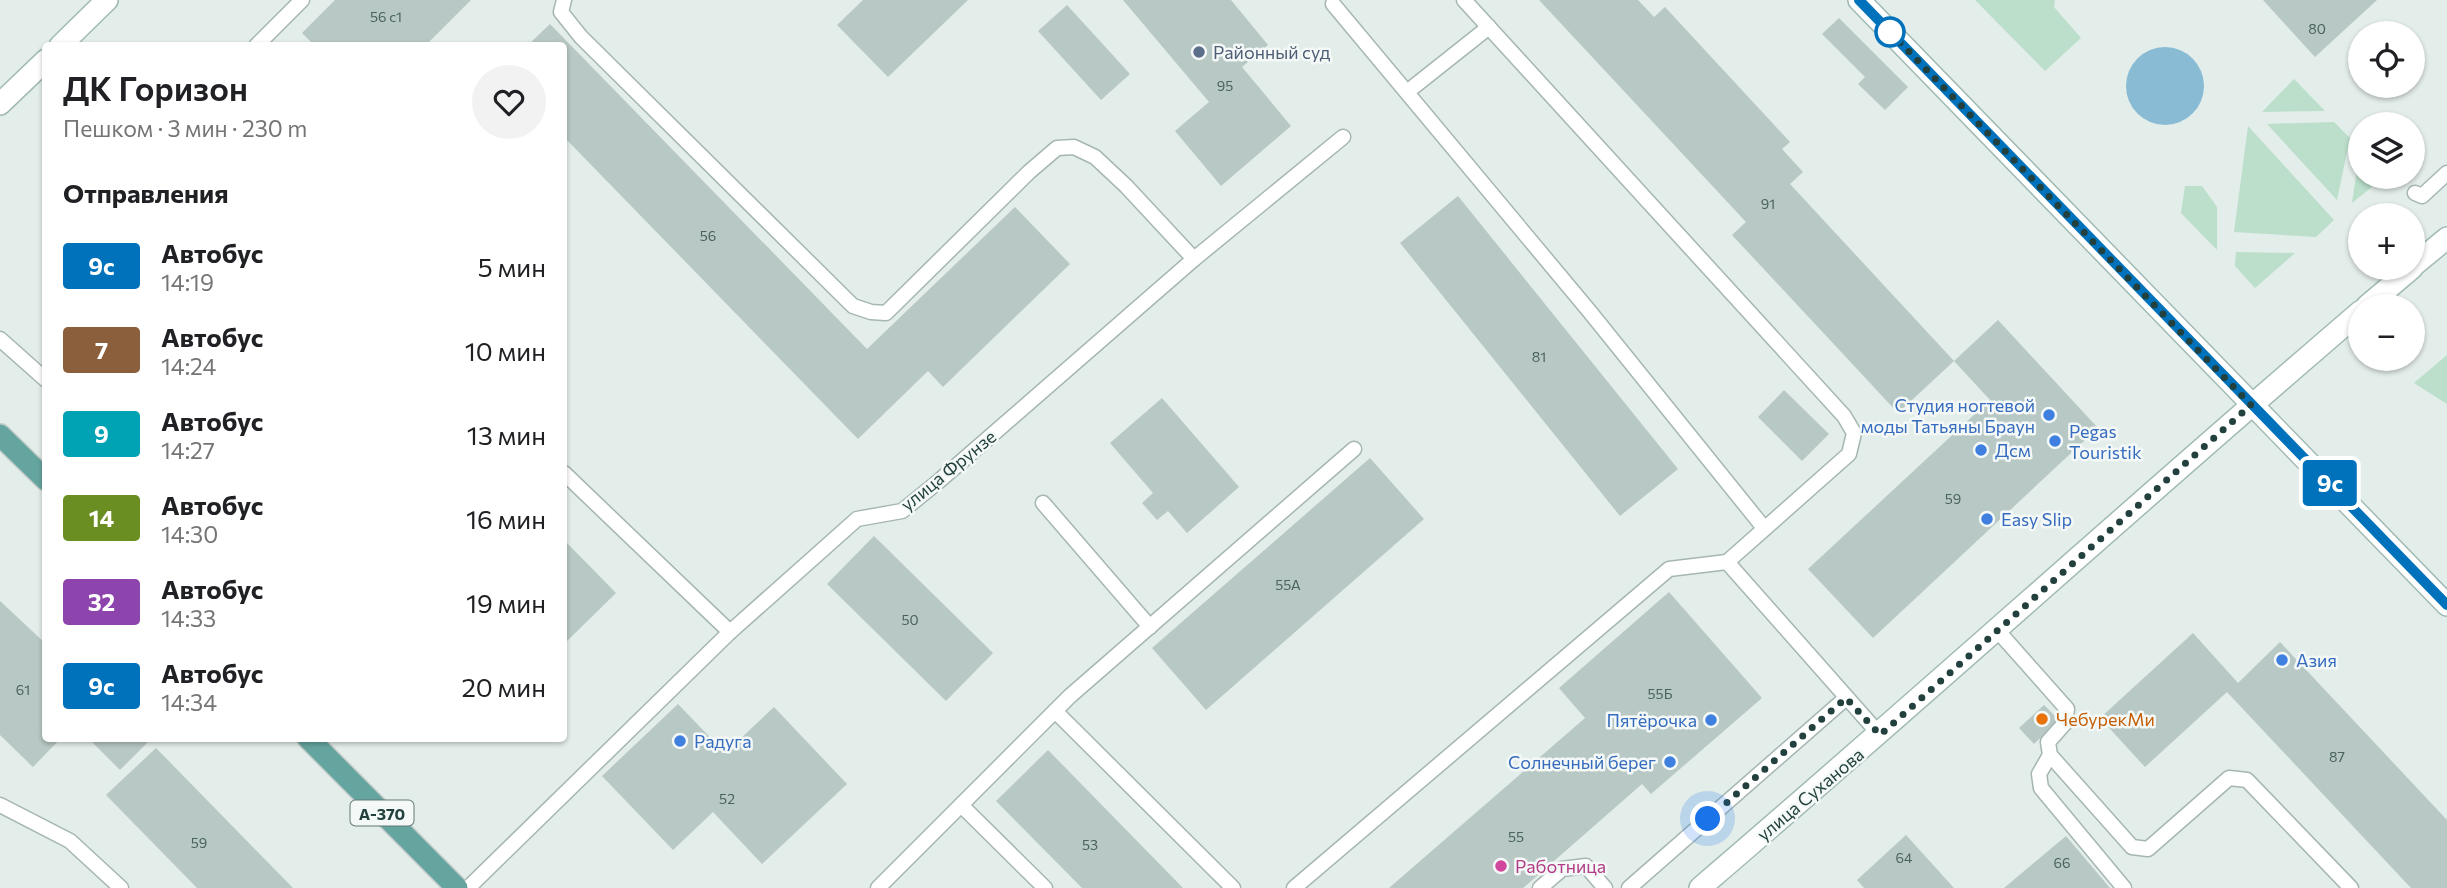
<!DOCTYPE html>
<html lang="ru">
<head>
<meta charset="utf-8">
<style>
  :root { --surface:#fff; --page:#f2f2f2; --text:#202124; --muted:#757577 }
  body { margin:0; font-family:Commissioner,sans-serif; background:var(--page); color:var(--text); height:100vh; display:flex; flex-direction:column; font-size:26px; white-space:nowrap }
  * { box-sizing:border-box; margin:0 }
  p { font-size:23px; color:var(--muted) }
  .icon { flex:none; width:38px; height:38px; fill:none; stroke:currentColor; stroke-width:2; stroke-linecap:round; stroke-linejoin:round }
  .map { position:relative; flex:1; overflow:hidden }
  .drawer { position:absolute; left:42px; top:42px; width:525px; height:700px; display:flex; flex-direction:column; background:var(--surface); border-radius:7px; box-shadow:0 2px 5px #0004 }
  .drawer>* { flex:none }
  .badge { padding:0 14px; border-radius:5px; font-size:24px; line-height:46px }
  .fabs { position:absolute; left:2348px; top:21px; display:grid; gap:14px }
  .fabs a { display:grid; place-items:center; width:77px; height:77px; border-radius:50%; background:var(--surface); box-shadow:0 2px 5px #0004; font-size:35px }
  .you { position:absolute; width:35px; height:35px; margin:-18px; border:5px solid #fff; border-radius:50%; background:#1a73e8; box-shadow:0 0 0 10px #1a73e833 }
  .map>.badge { position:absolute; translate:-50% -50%; box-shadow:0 0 0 4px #fff }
  h2 { padding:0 21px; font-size:26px; line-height:63px }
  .round { display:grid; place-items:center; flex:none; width:74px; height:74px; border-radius:37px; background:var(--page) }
  .summary { display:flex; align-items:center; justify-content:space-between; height:119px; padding:0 21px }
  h1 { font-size:33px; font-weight:600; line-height:52px }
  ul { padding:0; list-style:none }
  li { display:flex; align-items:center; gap:21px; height:84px; padding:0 21px }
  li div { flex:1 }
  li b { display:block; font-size:26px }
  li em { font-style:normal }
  li .badge { min-width:77px; font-weight:700; text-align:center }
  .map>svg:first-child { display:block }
  .green { fill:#bbdfcb }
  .water { fill:#89bcd4 }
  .building { fill:#b8c8c4 }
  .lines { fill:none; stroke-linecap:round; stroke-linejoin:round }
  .lane-casing { stroke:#a5b6b3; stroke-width:17 }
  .secondary-casing { stroke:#a1bab5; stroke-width:24 }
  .primary-casing { stroke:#c1cac9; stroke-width:24 }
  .lane { stroke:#fff; stroke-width:14 }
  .secondary { stroke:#fff; stroke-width:21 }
  .primary { stroke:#65a59f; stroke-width:21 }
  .line-casing { stroke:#fff; stroke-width:16 }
  .line { stroke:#0072bc; stroke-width:10 }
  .walk { stroke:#22403d; stroke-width:7; stroke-dasharray:0 12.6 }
  .stop-dot { fill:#fff; stroke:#0072bc; stroke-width:3.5 }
  .service-dot { fill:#5c6f8a; stroke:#f4f9f8; stroke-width:2.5 }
  .shop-dot { fill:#3f7fe0; stroke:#f4f9f8; stroke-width:2.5 }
  .food-dot { fill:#e8710a; stroke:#f4f9f8; stroke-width:2.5 }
  .hotel-dot { fill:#d1479c; stroke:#f4f9f8; stroke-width:2.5 }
  .labels { text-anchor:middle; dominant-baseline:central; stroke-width:5; stroke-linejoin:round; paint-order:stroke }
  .number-label { font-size:14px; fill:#48625f }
  .shield { fill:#f4f9f8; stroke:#617875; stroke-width:2 }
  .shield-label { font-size:16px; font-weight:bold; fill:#22403d }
  .service-label { font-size:18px; fill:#4e5e75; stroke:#f4f9f8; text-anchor:start }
  .shop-label { font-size:18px; fill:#366cbe; stroke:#f4f9f8; text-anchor:start }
  .street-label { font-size:18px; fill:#22403d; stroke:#f4f9f8 }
  .food-label { font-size:18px; fill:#c56008; stroke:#f4f9f8; text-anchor:start }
  .hotel-label { font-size:18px; fill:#b23c85; stroke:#f4f9f8; text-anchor:start }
</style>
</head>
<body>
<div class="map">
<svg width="2447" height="888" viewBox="0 0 2447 888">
  <rect width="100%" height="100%" fill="#e3edea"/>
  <!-- green -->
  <g class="green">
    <polygon points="1975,0 2055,0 2054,7 2081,38 2045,71"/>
    <polygon points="2294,79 2325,111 2262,112"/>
    <polygon points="2334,122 2350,138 2337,200 2267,124"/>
    <polygon points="2248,126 2334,220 2316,237 2234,232"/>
    <polygon points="2360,149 2361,177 2384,177 2352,203"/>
    <polygon points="2185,186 2202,186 2217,207 2217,250 2181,213"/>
    <polygon points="2236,252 2295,253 2255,288 2235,266"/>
    <polygon points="2447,355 2447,404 2414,383"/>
  </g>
  <!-- water -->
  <circle class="water" cx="2165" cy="86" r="39"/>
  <!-- building -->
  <g class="building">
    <polygon points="335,0 471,0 425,46 315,46 302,33"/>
    <polygon points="863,0 968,0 888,77 837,25"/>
    <polygon points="1123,0 1231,0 1268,45 1242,67 1291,126 1221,186 1175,131 1209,102"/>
    <polygon points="1539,0 1638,0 1654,17 1665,7 1790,142 1782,149 1803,172 1790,184 1954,361 1898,413 1732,235 1746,222"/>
    <polygon points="2263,0 2377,0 2315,57"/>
    <polygon points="1067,5 1130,74 1101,100 1038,31"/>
    <polygon points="1839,18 1908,87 1885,110 1858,84 1865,77 1822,34"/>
    <polygon points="550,24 867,349 1015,207 1070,264 943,387 928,371 858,439 564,137 564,46 527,46"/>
    <polygon points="1458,196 1678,469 1620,516 1400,243"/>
    <polygon points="1998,320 2098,428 1873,638 1808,569 1990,400 1954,361"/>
    <polygon points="1784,390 1829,434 1802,461 1758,417"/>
    <polygon points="1162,398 1239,487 1187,533 1168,511 1157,520 1142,503 1153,493 1110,443"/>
    <polygon points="1370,458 1424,519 1206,710 1152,648"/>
    <polygon points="874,536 993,653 946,701 827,584"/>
    <polygon points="564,540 616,593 564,644"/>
    <polygon points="1669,592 1762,698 1651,794 1642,784 1523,888 1389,888 1585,718 1559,688"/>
    <polygon points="0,601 46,644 46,738 61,738 33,767 0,735"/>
    <polygon points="2193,633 2238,683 2280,642 2447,820 2447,888 2411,888 2227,692 2145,767 2100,718"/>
    <polygon points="678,704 725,753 774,707 847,784 762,864 713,812 673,850 602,776"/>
    <polygon points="2044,705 2059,720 2034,744 2019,728"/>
    <polygon points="88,738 147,738 149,741 120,770"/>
    <polygon points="156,748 293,888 197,888 106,795"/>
    <polygon points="1048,750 1183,888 1082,888 996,801"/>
    <polygon points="1906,835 1954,888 1864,888 1857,880"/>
    <polygon points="2066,836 2110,888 2004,888"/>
  </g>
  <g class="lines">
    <defs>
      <g id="lane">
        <polyline points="564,0 561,12 581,37 853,306 871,312 886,313 1029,172 1057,148 1074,147 1095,157 1126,186 1194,259"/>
        <polyline points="1464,0 1844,416 1854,433 1849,454 1727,562 1880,735"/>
        <polyline points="1333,4 1590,312 1764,528"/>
        <polyline points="256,46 302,0"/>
        <polyline points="1407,92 1489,27"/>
        <polyline points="2415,193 2422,196 2447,173"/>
        <polyline points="0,339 46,380"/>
        <polyline points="564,473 730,632"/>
        <polyline points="1043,503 1150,627"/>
        <polyline points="1997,630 2067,709 2065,723 2048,742 2050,755 2132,847 2148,849 2229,778 2247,780 2351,888"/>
        <polyline points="1055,711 1233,888"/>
        <polyline points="2050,755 2039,774 2041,788 2124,888"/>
        <polyline points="0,805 70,841 121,888"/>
        <polyline points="468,888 730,632 857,519 902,511 939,481 1194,259 1343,137"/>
        <polyline points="878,888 961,805"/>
        <polyline points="1045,888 961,805 1070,696 1354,449"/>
        <polyline points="1294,888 1669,569 1727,562"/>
        <polyline points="1540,888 1562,869 1586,866 1605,888"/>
        <polyline points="1629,888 1846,698"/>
      </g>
      <g id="secondary">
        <polyline points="1859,0 2447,605"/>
        <polyline points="60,46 107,0"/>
        <polyline points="0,104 46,60"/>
        <polyline points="2413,266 2447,238"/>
        <polyline points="2367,306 2412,268"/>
        <path d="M1700,888C1922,698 2139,501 2361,311"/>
      </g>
      <g id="primary">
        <polyline points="0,435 46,480"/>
        <polyline points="308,738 457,888"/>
      </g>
    </defs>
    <!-- lane casing -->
    <use href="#lane" class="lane-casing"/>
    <!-- secondary casing -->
    <use href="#secondary" class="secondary-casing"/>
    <!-- primary casing -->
    <use href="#primary" class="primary-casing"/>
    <!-- lane -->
    <use href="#lane" class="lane"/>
    <!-- secondary -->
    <use href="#secondary" class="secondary"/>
    <!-- primary -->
    <use href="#primary" class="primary"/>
  </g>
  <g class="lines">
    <defs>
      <polyline id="line" points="1859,0 2447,605"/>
    </defs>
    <!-- line casing -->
    <use href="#line" class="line-casing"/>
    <!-- line -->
    <use href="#line" class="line"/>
    <!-- walk -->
    <polyline class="walk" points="1708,819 1846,698 1880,735 2251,405 1890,32"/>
  </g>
  <!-- markers -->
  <circle class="stop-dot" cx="1890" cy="32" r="14"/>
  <circle class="service-dot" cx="1199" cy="52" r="7"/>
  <g class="shop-dot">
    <circle cx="2049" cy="415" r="7"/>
    <circle cx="2055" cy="441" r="7"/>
    <circle cx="1981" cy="450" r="7"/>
    <circle cx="1987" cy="519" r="7"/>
    <circle cx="2282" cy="660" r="7"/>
    <circle cx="1711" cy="720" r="7"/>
    <circle cx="680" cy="741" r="7"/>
    <circle cx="1670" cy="762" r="7"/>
  </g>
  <circle class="food-dot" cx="2042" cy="719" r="7"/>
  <circle class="hotel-dot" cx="1501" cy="866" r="7"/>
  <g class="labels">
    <!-- number labels -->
    <g class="number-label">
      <text x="386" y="16">56 с1</text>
      <text x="2317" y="28">80</text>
      <text x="1225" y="85">95</text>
      <text x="1768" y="203">91</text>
      <text x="708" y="235">56</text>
      <text x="1539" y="356">81</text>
      <text x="1953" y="498">59</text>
      <text x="1288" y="584">55А</text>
      <text x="910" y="619">50</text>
      <text x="23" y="689">61</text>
      <text x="1660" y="693">55Б</text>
      <text x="2337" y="756">87</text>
      <text x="727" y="798">52</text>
      <text x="1516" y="836">55</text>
      <text x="199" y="842">59</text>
      <text x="1090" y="844">53</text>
      <text x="1904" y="857">64</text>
      <text x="2062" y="862">66</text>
    </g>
    <!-- shield labels -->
    <rect class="shield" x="350.5" y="800.5" width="63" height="25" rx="5"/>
    <g class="shield-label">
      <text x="382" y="813">А-370</text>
    </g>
    <!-- service labels -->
    <g class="service-label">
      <text x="1213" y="52">Районный суд</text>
    </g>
    <!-- shop labels -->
    <g class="shop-label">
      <text x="2035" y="405" text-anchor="end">Студия ногтевой<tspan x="2035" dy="21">моды Татьяны Браун</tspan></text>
      <text x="2069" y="431">Pegas<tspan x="2069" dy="21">Touristik</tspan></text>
      <text x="1995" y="450">Дсм</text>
      <text x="2001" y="519">Easy Slip</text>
      <text x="2296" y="660">Азия</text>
      <text x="1697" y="720" text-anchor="end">Пятёрочка</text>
      <text x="694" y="741">Радуга</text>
      <text x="1656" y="762" text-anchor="end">Солнечный берег</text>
    </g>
    <!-- street labels -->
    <g class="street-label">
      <text transform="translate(948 470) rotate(-39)">улица Фрунзе</text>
      <text transform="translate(1810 794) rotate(-40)">улица Суханова</text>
    </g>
    <!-- food labels -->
    <g class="food-label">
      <text x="2056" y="719">ЧебурекМи</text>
    </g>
    <!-- hotel labels -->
    <g class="hotel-label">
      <text x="1515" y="866">Работница</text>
    </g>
  </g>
</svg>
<div class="fabs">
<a><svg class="icon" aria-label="locate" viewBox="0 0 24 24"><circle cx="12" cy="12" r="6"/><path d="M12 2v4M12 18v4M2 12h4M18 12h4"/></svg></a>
<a><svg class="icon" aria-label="layers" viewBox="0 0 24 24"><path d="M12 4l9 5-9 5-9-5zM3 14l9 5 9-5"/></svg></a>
<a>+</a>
<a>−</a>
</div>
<div class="you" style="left:1708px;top:819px"></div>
<b class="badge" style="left:2330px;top:483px;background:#0072bc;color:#fff">9с</b>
<section class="drawer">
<div class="summary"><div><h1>ДК Горизон</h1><p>Пешком · 3 мин · 230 m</p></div><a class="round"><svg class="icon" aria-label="heart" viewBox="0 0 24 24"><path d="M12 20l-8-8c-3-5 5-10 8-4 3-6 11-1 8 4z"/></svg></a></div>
<h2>Отправления</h2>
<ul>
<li><span class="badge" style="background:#0072bc;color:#fff">9с</span><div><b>Автобус</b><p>14:19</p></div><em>5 мин</em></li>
<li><span class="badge" style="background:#8b5e3c;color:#fff">7</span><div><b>Автобус</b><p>14:24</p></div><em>10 мин</em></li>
<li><span class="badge" style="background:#00a3b4;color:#fff">9</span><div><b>Автобус</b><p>14:27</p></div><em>13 мин</em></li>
<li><span class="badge" style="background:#6b8e23;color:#fff">14</span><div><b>Автобус</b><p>14:30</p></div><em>16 мин</em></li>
<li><span class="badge" style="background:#8e44ad;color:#fff">32</span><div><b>Автобус</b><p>14:33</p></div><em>19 мин</em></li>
<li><span class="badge" style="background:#0072bc;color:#fff">9с</span><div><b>Автобус</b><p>14:34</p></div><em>20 мин</em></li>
</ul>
</section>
</div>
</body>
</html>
